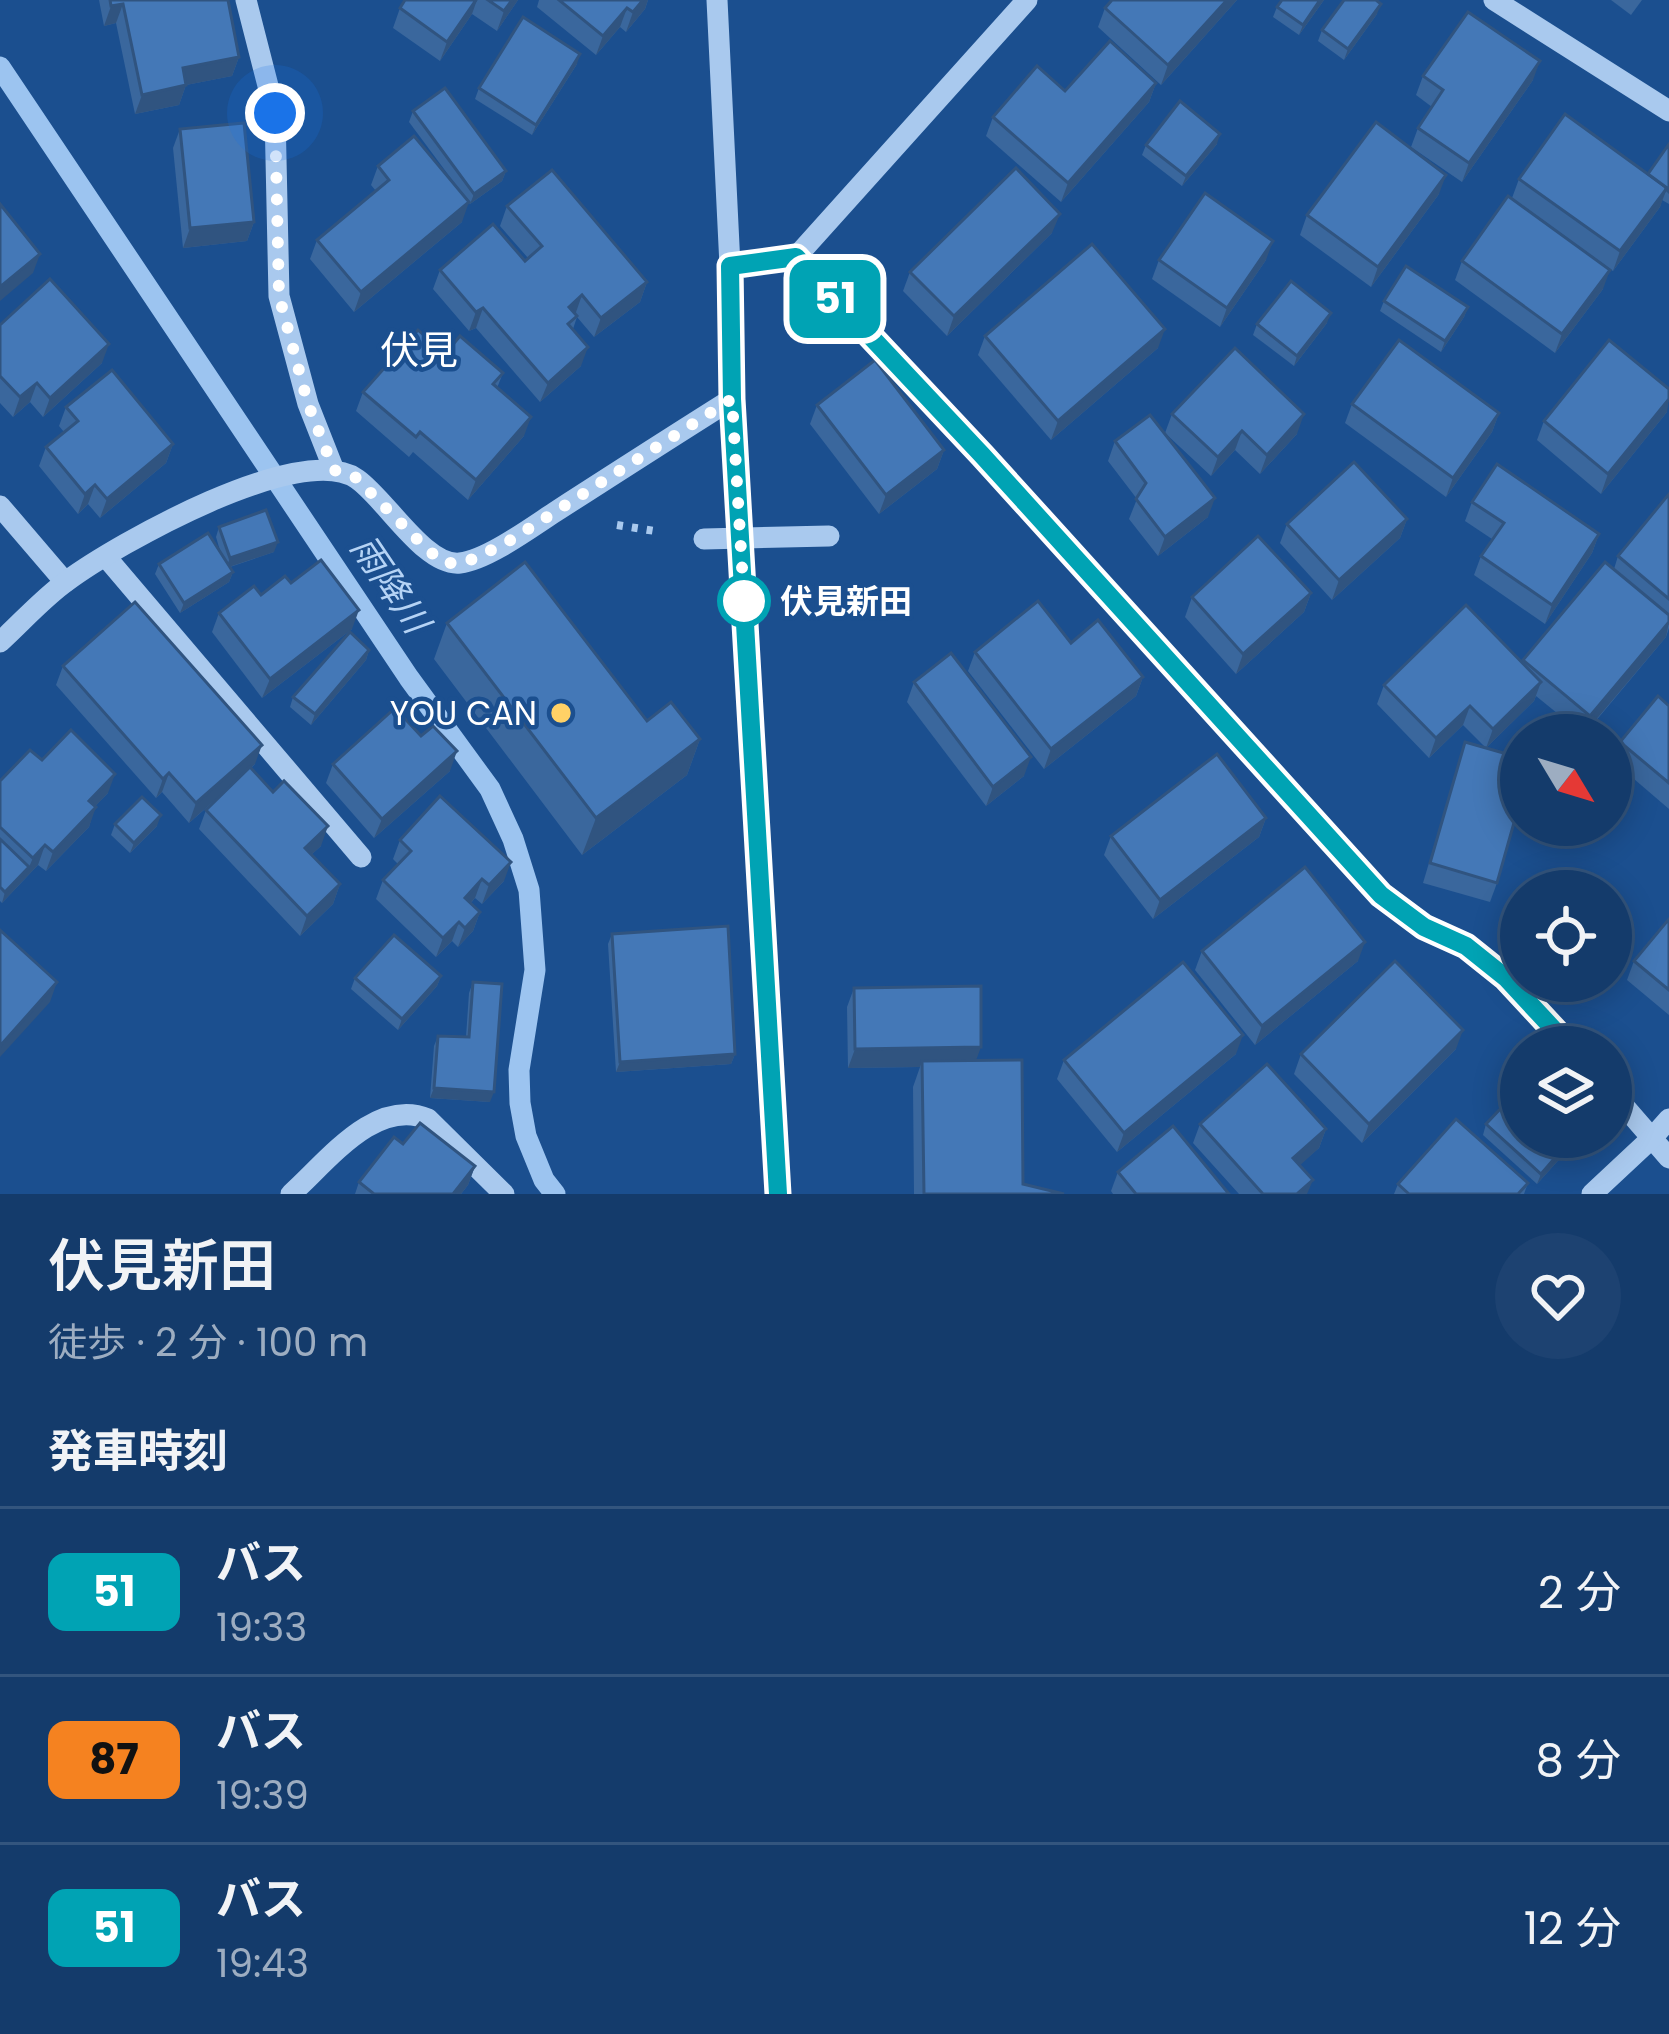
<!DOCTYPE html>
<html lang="ja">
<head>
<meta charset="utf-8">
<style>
  :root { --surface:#143b6b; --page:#1d4271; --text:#f1f3f6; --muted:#9dadc1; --line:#33557e }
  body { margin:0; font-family:Poppins,"Noto Sans JP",sans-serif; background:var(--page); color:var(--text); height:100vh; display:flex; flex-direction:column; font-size:45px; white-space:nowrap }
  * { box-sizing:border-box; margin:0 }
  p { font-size:39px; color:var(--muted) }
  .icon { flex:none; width:66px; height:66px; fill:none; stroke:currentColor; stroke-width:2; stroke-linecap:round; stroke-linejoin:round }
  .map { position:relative; height:1194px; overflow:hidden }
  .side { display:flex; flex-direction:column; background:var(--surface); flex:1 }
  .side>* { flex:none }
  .badge { padding:0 24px; border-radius:18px; font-size:42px; line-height:78px }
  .needle { width:78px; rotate:128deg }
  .buttons { position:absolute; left:1500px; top:714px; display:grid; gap:24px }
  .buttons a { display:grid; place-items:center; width:132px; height:132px; border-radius:50%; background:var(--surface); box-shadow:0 6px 30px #0003,0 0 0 3px var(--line); font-size:60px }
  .you { position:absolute; width:60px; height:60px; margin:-30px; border:9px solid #fff; border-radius:50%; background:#1a73e8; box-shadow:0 0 0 18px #1a73e833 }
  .map>.badge { position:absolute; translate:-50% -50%; box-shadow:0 0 0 6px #fff }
  h2 { padding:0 48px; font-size:45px; line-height:108px }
  .round { display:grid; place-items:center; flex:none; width:126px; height:126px; border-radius:63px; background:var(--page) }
  .summary { display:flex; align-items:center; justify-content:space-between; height:204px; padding:0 48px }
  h1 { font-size:57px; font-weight:600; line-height:90px }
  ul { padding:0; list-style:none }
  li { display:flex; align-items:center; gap:36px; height:168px; padding:0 48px; border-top:3px solid var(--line) }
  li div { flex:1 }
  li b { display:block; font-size:45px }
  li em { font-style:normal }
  li .badge { min-width:132px; font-weight:700; text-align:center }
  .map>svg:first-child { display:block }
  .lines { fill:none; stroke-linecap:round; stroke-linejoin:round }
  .stream { stroke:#9cc4f0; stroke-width:21 }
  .path { stroke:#a9c9ee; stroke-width:8; stroke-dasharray:6 9; stroke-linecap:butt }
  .minor { stroke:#a9c9ee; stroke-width:21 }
  .wall { fill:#3a679d }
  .shaded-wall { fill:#305480 }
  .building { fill:#4478b7; stroke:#305480; stroke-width:3 }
  .line-casing { stroke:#fff; stroke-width:27 }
  .line { stroke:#00a3b4; stroke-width:18 }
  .walk { stroke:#fff; stroke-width:12; stroke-dasharray:0 21.6 }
  .stop-dot { fill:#fff; stroke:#00a3b4; stroke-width:6 }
  .poi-dot { fill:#ffd166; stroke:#1b4f8f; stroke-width:4.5 }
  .labels { text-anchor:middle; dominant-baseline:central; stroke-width:9; stroke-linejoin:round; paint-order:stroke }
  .stop-label { font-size:33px; font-weight:bold; fill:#fff; stroke:#1b4f8f; text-anchor:start }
  .poi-label { font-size:33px; fill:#fff; stroke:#1b4f8f; text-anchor:end }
  .water-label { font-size:36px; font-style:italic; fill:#b5d3f5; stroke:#1b4f8f }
  .quarter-label { font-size:39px; fill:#fff; stroke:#1b4f8f }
</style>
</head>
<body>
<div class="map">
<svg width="1669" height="1194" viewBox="0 0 1669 1194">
  <rect width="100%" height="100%" fill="#1b4f8f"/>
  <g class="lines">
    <!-- stream -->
    <polyline class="stream" points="0,67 409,678 490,789 513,839 529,890 535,970 519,1070 520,1103 526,1136 544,1180 555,1194"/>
    <!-- path -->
    <polyline class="path" points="617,525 661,532"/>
    <!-- minor -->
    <g class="minor">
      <polyline points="246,0 275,113 279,296 308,404 334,470"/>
      <polyline points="717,0 730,266 732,399 778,1194"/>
      <polyline points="1494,0 1669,111"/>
      <polyline points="796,257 982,455 1381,895 1424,927 1466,946 1506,978 1570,1047"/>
      <polyline points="730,266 796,257 1027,0"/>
      <polyline points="0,506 65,582"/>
      <polyline points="704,539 829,536"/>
      <polyline points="106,557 361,857"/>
      <path d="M0,642C22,622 43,598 67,581C117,544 301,440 357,479C386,499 425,567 460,563C487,560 532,527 555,512C614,474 673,436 732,399"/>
      <polyline points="1611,1091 1669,1158"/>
      <path d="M291,1194C327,1162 375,1097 428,1119L504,1194"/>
      <polyline points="1592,1194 1653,1137 1669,1119"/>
    </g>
  </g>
  <!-- wall -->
  <g class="wall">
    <polygon points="99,0 228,0 239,57 232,76 186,85 179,105 135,114 116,23 104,26"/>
    <polygon points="405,0 518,0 497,31 472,14 440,61 393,28 400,8"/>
    <polygon points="539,0 648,0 645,9 626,32 620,27 596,55 537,7"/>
    <polygon points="1112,0 1237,0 1161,85 1098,27 1105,8"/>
    <polygon points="1324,0 1299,35 1273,17 1277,7"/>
    <polygon points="1611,0 1642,0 1631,15"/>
    <polygon points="1377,14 1344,60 1318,41 1322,30"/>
    <polygon points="577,64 532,135 475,99 479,88"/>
    <polygon points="1423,76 1533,80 1462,182 1411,147 1418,128 1432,107 1416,95"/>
    <polygon points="1156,83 1149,102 1061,202 986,136 993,117"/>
    <polygon points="413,111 506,171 502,181 470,204 409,122"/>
    <polygon points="180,129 254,222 247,241 183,248 173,148"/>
    <polygon points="1217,144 1182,186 1142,155 1146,145"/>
    <polygon points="1669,144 1669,204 1662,200 1660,207 1613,271 1512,198 1519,179 1648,174"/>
    <polygon points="378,166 462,222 354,312 310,259 317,240 376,191 371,185"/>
    <polygon points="1439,194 1371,287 1300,235 1307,215"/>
    <polygon points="507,206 647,282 640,302 594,337 577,317 573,329 581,366 540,402 476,328 469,331 433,289 440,270 525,261 528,258 500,226"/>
    <polygon points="1052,233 947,336 903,291 910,272"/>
    <polygon points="1159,260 1266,260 1220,327 1152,279"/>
    <polygon points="1462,261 1603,289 1555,353 1455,280"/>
    <polygon points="1384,301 1468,307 1464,317 1441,352 1380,311"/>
    <polygon points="1327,323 1294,366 1253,335 1257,324"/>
    <polygon points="0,325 102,363 43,417 30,402 13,417 0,403"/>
    <polygon points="985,336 1158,348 1051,440 978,355"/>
    <polygon points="445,354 503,373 497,388 524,436 468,500 413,452 409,457 356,411 363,392"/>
    <polygon points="1352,404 1499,413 1492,432 1446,497 1345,423"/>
    <polygon points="817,405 944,450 937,469 879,514 810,424"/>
    <polygon points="66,407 173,444 166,463 100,518 88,504 78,514 39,466 46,447 64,432 59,426"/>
    <polygon points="1667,412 1601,494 1537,440 1544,421"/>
    <polygon points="1172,414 1297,434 1260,474 1235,450 1211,476 1165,433"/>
    <polygon points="1115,441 1208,517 1158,556 1129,519 1137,499 1108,461"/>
    <polygon points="1669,494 1669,628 1666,637 1584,735 1536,696 1534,701 1486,748 1463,725 1429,758 1377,704 1384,685 1522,662 1614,569 1618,556"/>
    <polygon points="1472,502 1599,534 1592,553 1545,624 1474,575 1481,556 1492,539 1465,521"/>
    <polygon points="1407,519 1400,538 1332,600 1280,543 1287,524"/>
    <polygon points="219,527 274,552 230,567 233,572 229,582 180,613 155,574 159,564 221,554 216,537"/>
    <polygon points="291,583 352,629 262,698 212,632 219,613"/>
    <polygon points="1311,593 1304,612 1236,674 1185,617 1192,597"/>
    <polygon points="447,623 647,721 700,739 687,775 582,855 434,659"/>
    <polygon points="1071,643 1143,677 1136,696 1044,769 968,671 975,652"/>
    <polygon points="369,650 366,660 311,725 290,707 293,697"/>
    <polygon points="63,666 255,764 251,768 321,846 311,855 340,884 333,904 300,936 199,829 206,810 229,788 189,823 162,792 156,798 56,685"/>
    <polygon points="914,682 1024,776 986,806 907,702"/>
    <polygon points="1669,706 1669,809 1613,761 1620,742"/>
    <polygon points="421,736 450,771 374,838 326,783 333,764"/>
    <polygon points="1465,742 1497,883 1490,902 1423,883"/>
    <polygon points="42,760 108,793 95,806 89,827 46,871 38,865 2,903 0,901 0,781"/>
    <polygon points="1266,818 1259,837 1153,919 1104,855 1111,836"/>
    <polygon points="115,824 157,826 130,853 111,835"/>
    <polygon points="1530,825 1575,825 1568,842"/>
    <polygon points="400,840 504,881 482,904 475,898 471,903 480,912 473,931 458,947 452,941 436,957 376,899 383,880 398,864 393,859"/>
    <polygon points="1669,919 1669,1015 1627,980 1634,961"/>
    <polygon points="612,934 735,1054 731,1064 616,1072 608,944"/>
    <polygon points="1202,951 1358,961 1255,1045 1195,970"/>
    <polygon points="441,976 437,986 398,1030 351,989 355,978"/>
    <polygon points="473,982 490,1102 430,1098 434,1046 438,1036 466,1037 469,993"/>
    <polygon points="854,988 976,1061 1023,1184 1064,1194 914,1194 913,1087 920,1067 848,1068 847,1007"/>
    <polygon points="1456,1049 1362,1143 1294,1074 1301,1054"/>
    <polygon points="1236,1054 1117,1152 1057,1079 1064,1060"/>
    <polygon points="1200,1124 1326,1129 1319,1148 1299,1165 1307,1194 1239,1194 1193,1143"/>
    <polygon points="1486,1124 1573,1144 1537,1184 1483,1135"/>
    <polygon points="403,1144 475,1166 468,1185 461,1194 355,1194 359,1182"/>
    <polygon points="1118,1172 1229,1194 1113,1194 1111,1191"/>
    <polygon points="1528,1183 1524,1194 1394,1194 1398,1184"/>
  </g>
  <!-- shaded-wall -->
  <g class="shaded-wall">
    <polygon points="476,0 477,0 472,14 440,61 447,42"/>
    <polygon points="512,0 518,0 497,31 504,11"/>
    <polygon points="643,0 648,0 645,9 626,32 633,12"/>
    <polygon points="1227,0 1237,0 1161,85 1168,65"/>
    <polygon points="1320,0 1324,0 1299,35 1303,25"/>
    <polygon points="123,4 116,23 104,26 111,6"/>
    <polygon points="1381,4 1377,14 1344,60 1348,49"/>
    <polygon points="627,8 620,27 596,55 603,36"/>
    <polygon points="580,54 577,64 532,135 536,125"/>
    <polygon points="239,57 232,76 176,87 183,68"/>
    <polygon points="1540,61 1533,80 1462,182 1469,163"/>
    <polygon points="1156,83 1149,102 1061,202 1068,183"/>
    <polygon points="186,85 179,105 135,114 142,95"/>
    <polygon points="1220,134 1217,144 1182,186 1186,176"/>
    <polygon points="506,171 502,181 470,204 474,194"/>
    <polygon points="1446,175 1439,194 1371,287 1378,267"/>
    <polygon points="1667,188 1660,207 1613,271 1620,251"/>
    <polygon points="469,202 462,222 354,312 361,292"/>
    <polygon points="1060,214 1052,233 947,336 954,316"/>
    <polygon points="254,222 247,241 183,248 190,228"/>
    <polygon points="1273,241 1266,260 1220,327 1227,308"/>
    <polygon points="40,254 33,273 0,301 0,287"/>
    <polygon points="1610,270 1603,289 1555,353 1562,334"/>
    <polygon points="647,282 640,302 594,337 601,318"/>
    <polygon points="582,295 575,315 569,307"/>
    <polygon points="1468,307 1464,317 1441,352 1445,341"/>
    <polygon points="483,308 476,328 469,331 476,312"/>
    <polygon points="1331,313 1327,323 1294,366 1297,356"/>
    <polygon points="1165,329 1158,348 1051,440 1058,421"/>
    <polygon points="109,344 102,363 43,417 50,398"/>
    <polygon points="588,347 581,366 540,402 548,383"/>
    <polygon points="37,383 30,402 13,417 20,397"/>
    <polygon points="1669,399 1667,412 1601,494 1608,474"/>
    <polygon points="1499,413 1492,432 1446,497 1453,478"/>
    <polygon points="1304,414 1297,434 1260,474 1267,455"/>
    <polygon points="531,417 524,436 468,500 476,480"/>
    <polygon points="1242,431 1235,450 1211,476 1218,457"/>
    <polygon points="173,444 166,463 100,518 107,499"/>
    <polygon points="944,450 937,469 879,514 886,495"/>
    <polygon points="95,485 88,504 78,514 85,494"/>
    <polygon points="1215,498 1208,517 1158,556 1165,537"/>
    <polygon points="1407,519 1400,538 1332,600 1339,580"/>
    <polygon points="1599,534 1592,553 1545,624 1552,605"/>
    <polygon points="278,542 274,552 226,568 230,558"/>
    <polygon points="233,572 229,582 180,613 184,603"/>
    <polygon points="1311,593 1304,612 1236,674 1243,654"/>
    <polygon points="359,610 352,629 262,698 270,679"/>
    <polygon points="1669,622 1666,637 1583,735 1590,716"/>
    <polygon points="369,650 366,660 311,725 315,714"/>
    <polygon points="1143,677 1136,696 1044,769 1051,749"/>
    <polygon points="1541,682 1534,701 1486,748 1493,729"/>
    <polygon points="1470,706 1463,725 1429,758 1436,738"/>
    <polygon points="700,739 687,775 582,855 596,818"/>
    <polygon points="262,745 255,764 189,823 196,803"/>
    <polygon points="457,751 450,771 374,838 382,819"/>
    <polygon points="1031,757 1024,776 986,806 993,787"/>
    <polygon points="169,773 162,792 156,798 163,779"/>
    <polygon points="115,774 108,793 82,820 89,801"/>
    <polygon points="96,807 89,827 46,871 53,852"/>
    <polygon points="161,815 157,826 130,853 134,843"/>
    <polygon points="1266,818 1259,837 1153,919 1160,900"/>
    <polygon points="328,826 321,846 298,867 305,848"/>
    <polygon points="45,845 38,865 2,903 5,892 29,867 33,858"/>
    <polygon points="511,862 504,881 482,904 489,885"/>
    <polygon points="482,879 475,898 458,917 465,898"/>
    <polygon points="340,884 333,904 300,936 307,916"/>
    <polygon points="480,912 473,931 458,947 465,928"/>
    <polygon points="459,922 452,941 436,957 443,938"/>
    <polygon points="1365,942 1358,961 1255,1045 1262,1026"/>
    <polygon points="441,976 437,986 398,1030 402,1019"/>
    <polygon points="57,982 50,1002 0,1057 0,1046"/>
    <polygon points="1463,1030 1456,1049 1362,1143 1369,1124"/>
    <polygon points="1243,1035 1236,1054 1117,1152 1124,1133"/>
    <polygon points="981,1047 974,1066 922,1061 920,1067 848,1068 855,1049"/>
    <polygon points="735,1054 731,1064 616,1072 620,1062"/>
    <polygon points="434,1088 494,1092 490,1102 430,1098"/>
    <polygon points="1326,1129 1319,1148 1286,1178 1293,1158"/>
    <polygon points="1573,1137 1575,1137 1573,1144 1537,1184 1541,1174"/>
    <polygon points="475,1166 468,1185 461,1194 453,1194"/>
    <polygon points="1313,1180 1307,1194 1297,1194"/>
  </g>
  <!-- building -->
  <g class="building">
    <polygon points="110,0 228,0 239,57 183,68 186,85 142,95 123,4 111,6"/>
    <polygon points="405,0 476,0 447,42 400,8"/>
    <polygon points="488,0 512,0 504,11"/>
    <polygon points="559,0 643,0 633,12 627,8 603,36"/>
    <polygon points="1112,0 1227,0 1168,65 1105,8"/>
    <polygon points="1282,0 1320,0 1303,25 1277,7"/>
    <polygon points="1344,0 1376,0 1381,4 1348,49 1322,30"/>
    <polygon points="1468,12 1540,61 1469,163 1418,128 1443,90 1423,76"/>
    <polygon points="523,17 580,54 536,125 479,88"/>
    <polygon points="1110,41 1156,83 1068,183 993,117 1037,66 1065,91"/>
    <polygon points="445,88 506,171 474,194 413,111"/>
    <polygon points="1180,101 1220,134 1186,176 1146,145"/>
    <polygon points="1565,114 1667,188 1620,251 1519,179"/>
    <polygon points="1376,122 1446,175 1378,267 1307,215"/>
    <polygon points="244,123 254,222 190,228 180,129"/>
    <polygon points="414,136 469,202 361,292 317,240 389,180 378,166"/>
    <polygon points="1669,144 1669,192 1666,189 1667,188 1648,174"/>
    <polygon points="1016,168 1060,214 954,316 910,272"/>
    <polygon points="552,170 647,282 601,318 582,295 569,307 577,316 568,324 588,347 548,383 483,308 476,312 440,270 493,224 525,261 542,246 507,206"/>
    <polygon points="1205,193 1273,241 1227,308 1159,260"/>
    <polygon points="1508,196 1610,270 1562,334 1462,261"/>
    <polygon points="0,204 40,254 0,287"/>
    <polygon points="1092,244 1165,329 1058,421 985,336"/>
    <polygon points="1406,266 1468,307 1445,341 1384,301"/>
    <polygon points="50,279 109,344 50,398 37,383 20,397 0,376 0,325"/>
    <polygon points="1291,281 1331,313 1297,356 1257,324"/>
    <polygon points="418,330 445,354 460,336 503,373 493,384 531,417 476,480 420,432 416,437 363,392"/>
    <polygon points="1399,340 1499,413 1453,478 1352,404"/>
    <polygon points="1609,340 1669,389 1669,399 1608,474 1544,421"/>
    <polygon points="1235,348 1304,414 1267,455 1242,431 1218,457 1172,414"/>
    <polygon points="875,360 944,450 886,495 817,405"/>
    <polygon points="112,370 173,444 107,499 95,485 85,494 46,447 78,421 66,407"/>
    <polygon points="1150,415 1215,498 1165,537 1136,499 1146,483 1115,441"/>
    <polygon points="1354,462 1407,519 1339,580 1287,524"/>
    <polygon points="1497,464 1599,534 1552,605 1481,556 1504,523 1472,502"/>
    <polygon points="1669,494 1669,599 1618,556"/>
    <polygon points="266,510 278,542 230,558 219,527"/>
    <polygon points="208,533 233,572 184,603 159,564"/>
    <polygon points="1258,536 1311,593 1243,654 1192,597"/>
    <polygon points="321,560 359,610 270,679 219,613 254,586 261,595 285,576 291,583"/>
    <polygon points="525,562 647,721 671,702 700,739 596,818 447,623"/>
    <polygon points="1605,562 1669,615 1669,622 1590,716 1523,660"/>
    <polygon points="1038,601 1071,643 1098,620 1143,677 1051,749 975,652"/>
    <polygon points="135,602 262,745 196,803 169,773 163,779 63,666"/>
    <polygon points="1466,605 1541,682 1493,729 1470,706 1436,738 1384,685"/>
    <polygon points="350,632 369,650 315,714 293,697"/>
    <polygon points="951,653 1031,757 993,787 914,682"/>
    <polygon points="1658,696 1669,706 1669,783 1620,742"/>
    <polygon points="395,708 421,736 433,726 457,751 382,819 333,764"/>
    <polygon points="71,730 115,774 89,801 96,807 53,852 45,845 33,858 0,827 0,781 30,750 42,760"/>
    <polygon points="1465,742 1521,758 1521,798 1497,883 1430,863"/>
    <polygon points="1217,754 1266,818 1160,900 1111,836"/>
    <polygon points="250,767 273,792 284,781 328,826 305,848 340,884 307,916 206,810"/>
    <polygon points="440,796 511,862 489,885 482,879 465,898 480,912 465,928 459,922 443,938 383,880 411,851 400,840"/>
    <polygon points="142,797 161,815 134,843 115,824"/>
    <polygon points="1556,825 1574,825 1572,831"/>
    <polygon points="0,839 29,867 5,892 0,887"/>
    <polygon points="1305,867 1365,942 1262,1026 1202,951"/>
    <polygon points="1669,919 1669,990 1634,961"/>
    <polygon points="728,926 735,1054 620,1062 612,934"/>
    <polygon points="0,930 57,982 0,1046"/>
    <polygon points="394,935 441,976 402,1019 355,978"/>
    <polygon points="1395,961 1463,1030 1369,1124 1301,1054"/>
    <polygon points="1183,962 1243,1035 1124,1133 1064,1060"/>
    <polygon points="473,982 502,984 494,1092 434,1088 438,1036 469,1037"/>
    <polygon points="981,986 981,1047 855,1049 854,988"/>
    <polygon points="1022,1060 1023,1184 1064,1194 924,1194 922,1061"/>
    <polygon points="1267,1064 1326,1129 1293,1158 1313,1180 1297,1194 1263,1194 1200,1124"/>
    <polygon points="1521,1087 1521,1137 1573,1137 1541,1174 1486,1124"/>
    <polygon points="1456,1119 1528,1183 1518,1194 1409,1194 1398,1184"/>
    <polygon points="420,1123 475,1166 453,1194 374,1194 359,1182 394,1137 403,1144"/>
    <polygon points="1173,1126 1229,1194 1136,1194 1118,1172"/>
  </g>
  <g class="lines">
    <defs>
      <polyline id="line" points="778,1194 732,399 730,266 796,257 982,455 1381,895 1424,927 1466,946 1506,978 1570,1047"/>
    </defs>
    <!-- line casing -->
    <use href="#line" class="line-casing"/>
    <!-- line -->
    <use href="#line" class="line"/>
    <!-- walk -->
    <polyline class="walk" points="275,113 279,296 308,404 334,470 355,477 427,549 444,563 464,563 506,543 732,399 744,601"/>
  </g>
  <!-- markers -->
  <circle class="stop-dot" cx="744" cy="601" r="24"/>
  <circle class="poi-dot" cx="561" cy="713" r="12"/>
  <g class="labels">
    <!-- stop labels -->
    <g class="stop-label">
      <text x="780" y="601">伏見新田</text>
    </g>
    <!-- poi labels -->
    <g class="poi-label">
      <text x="537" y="713">YOU CAN</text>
    </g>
    <!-- water labels -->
    <g class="water-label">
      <text transform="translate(390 584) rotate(56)">雨降川</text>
    </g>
    <!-- quarter labels -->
    <g class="quarter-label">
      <text x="419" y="350">伏見</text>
    </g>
  </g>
</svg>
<div class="buttons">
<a><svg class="needle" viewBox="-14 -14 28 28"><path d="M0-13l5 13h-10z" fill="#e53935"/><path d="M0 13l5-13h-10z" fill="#9dadc1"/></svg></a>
<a><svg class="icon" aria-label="locate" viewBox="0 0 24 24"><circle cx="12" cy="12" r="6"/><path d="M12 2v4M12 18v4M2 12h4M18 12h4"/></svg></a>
<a><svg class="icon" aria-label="layers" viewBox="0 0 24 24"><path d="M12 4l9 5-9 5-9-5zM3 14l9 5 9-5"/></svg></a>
</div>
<div class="you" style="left:275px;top:113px"></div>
<b class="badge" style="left:835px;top:299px;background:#00a3b4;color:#fff">51</b>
</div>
<section class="side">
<div class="summary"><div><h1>伏見新田</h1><p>徒歩 · 2 分 · 100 m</p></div><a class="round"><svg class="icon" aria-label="heart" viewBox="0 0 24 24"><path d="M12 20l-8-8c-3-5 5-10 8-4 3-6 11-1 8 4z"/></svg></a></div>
<h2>発車時刻</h2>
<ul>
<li><span class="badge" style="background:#00a3b4;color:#fff">51</span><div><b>バス</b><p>19:33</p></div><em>2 分</em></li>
<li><span class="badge" style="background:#f58220;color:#111">87</span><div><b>バス</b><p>19:39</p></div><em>8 分</em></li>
<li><span class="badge" style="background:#00a3b4;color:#fff">51</span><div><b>バス</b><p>19:43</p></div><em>12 分</em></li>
</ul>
</section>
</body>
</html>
